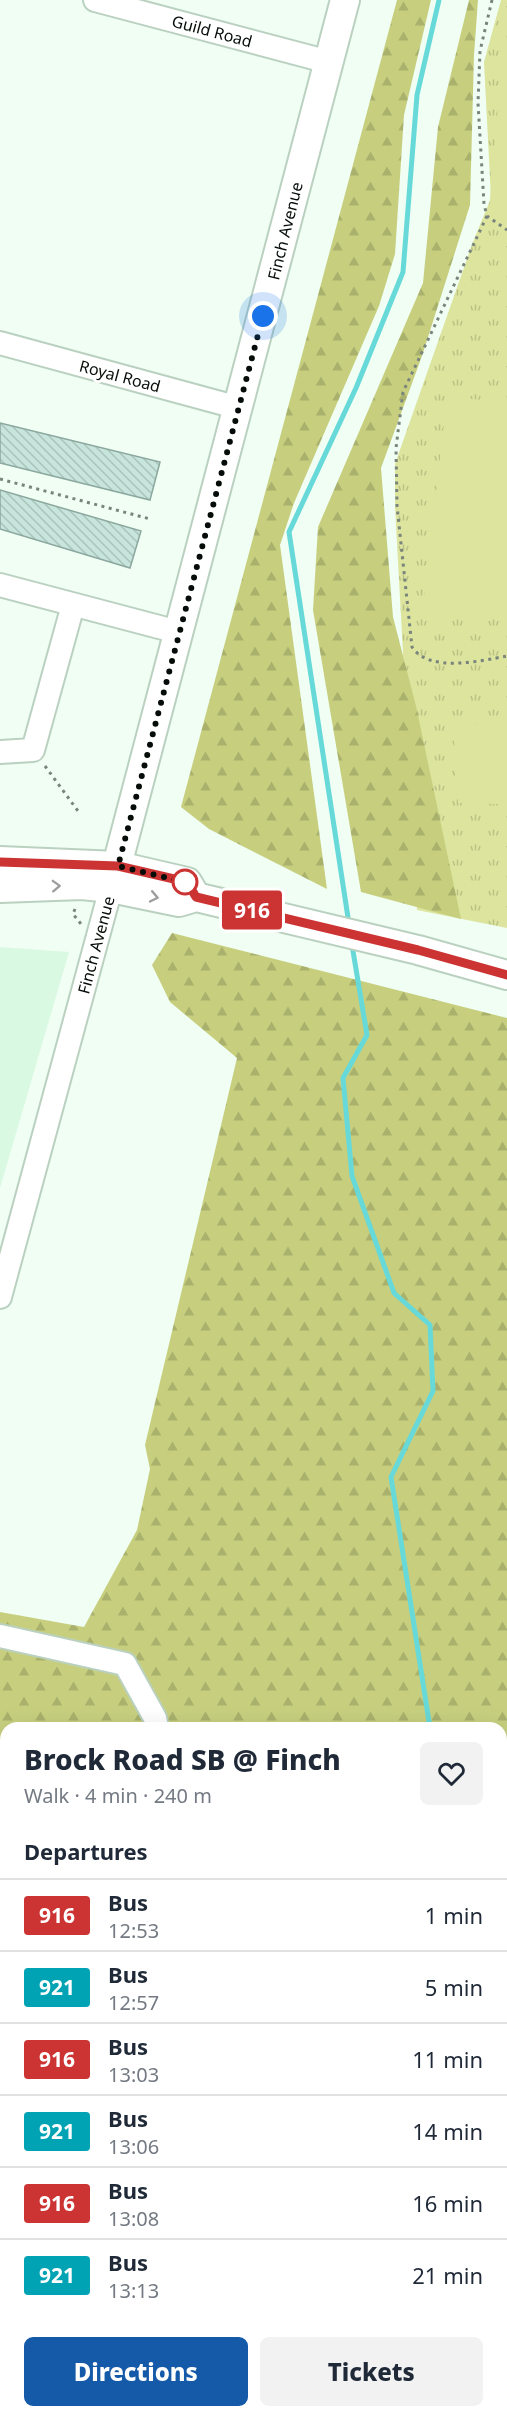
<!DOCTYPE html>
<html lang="en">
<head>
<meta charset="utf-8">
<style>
  :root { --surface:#fff; --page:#f2f2f3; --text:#1f2937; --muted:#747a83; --line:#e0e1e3; --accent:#1559a9 }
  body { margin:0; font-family:"Noto Sans",sans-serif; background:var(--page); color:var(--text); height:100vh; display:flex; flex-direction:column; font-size:22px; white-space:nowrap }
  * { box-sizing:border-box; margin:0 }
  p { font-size:20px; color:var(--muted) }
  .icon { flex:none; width:33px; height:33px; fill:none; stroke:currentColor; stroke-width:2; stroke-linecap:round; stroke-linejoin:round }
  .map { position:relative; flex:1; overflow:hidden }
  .side { position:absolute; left:0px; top:1722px; width:507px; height:696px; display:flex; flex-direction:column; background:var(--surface); border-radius:18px 18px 0 0; box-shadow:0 6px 24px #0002 }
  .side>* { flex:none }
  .badge { padding:0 12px; border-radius:4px; font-size:21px; line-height:39px }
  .you { position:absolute; width:30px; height:30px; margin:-15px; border:4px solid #fff; border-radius:50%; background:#1a73e8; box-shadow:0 0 0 9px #1a73e833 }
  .map>.badge { position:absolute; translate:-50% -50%; box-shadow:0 0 0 3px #fff }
  h2 { padding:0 24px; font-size:22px; line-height:54px }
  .round { display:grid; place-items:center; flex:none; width:63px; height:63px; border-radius:9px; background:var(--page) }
  .head { display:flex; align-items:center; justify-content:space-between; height:102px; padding:0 24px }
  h1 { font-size:28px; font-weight:800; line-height:45px }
  .cta { display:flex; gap:12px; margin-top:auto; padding:12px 24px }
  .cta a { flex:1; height:69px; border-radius:9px; background:var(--accent); color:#fff; font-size:24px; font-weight:800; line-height:69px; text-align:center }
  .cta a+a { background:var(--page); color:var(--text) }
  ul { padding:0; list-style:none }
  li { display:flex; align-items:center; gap:18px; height:72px; padding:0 24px; border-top:2px solid var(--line) }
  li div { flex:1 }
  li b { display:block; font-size:22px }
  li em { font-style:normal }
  li .badge { min-width:66px; font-weight:700; text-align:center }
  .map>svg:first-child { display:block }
  .built { fill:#daf9e3 }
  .grass { fill:url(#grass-tufts) }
  .forest { fill:url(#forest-firs) }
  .garden { fill:#dce49d }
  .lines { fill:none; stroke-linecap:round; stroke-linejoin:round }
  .stream { stroke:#67d9d8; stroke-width:5 }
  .building { fill:url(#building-back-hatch); stroke:#8ba89f; stroke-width:1.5 }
  .minor-casing { stroke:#bad1c0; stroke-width:26 }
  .major-casing { stroke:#bad1c0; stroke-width:32 }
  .path { stroke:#79847c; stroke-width:3; stroke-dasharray:3 4.5; stroke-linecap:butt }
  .minor { stroke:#fff; stroke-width:22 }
  .major { stroke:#fff; stroke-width:28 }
  .oneway { stroke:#9b9e9c }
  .line-casing { stroke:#fff; stroke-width:14 }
  .line { stroke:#c33; stroke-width:9 }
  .walk { stroke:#060d08; stroke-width:6; stroke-dasharray:0 10.8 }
  .stop-dot { fill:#fff; stroke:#c33; stroke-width:3 }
  .labels { text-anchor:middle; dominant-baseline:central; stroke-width:6; stroke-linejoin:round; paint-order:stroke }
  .street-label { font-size:16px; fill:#060d08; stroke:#fff }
</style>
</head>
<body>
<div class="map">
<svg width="507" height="2418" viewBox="0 0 507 2418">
  <defs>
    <pattern id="grass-tufts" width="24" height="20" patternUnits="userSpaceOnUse" patternTransform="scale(1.5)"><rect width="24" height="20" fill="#dce49d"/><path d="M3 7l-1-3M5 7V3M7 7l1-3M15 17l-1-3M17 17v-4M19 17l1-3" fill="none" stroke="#bbc286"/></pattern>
    <pattern id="forest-firs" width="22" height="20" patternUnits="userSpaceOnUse" patternTransform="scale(1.5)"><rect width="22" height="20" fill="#c7cf7f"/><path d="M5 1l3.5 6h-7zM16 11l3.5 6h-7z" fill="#a9b16c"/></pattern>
    <pattern id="building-back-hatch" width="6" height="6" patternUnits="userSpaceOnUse" patternTransform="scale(1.5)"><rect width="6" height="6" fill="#c7e5dc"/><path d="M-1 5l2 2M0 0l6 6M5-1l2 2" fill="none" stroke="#a9c3bb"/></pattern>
  </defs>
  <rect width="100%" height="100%" fill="#f0fef3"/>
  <!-- built -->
  <polygon class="built" points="0,947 69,952 0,1188"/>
  <!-- grass -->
  <polygon class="grass" points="501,0 507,0 507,928 417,910 395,506 395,464 473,242 491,198 484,62"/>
  <!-- forest -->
  <g class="forest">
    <polygon points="397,0 431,0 404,115 395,254 379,306 294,503 280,545 327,889 209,829 181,807"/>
    <polygon points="469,0 478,0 474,55 470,205 422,356 381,468 393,617 416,706 461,919 361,892 313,610 318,527 423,283 438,127"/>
    <polygon points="172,933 507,1018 507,2418 115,2418 117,2412 501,2412 501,1728 6,1728 6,1825 0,1823 0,1612 84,1627 137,1530 150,1469 145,1445 237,1058 170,1002 152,965"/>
  </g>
  <!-- garden -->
  <g class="garden">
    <polygon points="507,47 507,221 489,211 502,58"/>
    <polygon points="447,397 507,402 507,620 422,614"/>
    <polygon points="453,724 507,725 507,800 498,804 458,803"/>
  </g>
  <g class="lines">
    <!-- stream -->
    <g class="stream">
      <polyline points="349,924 289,532 356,388 403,272 417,95 439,0"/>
      <polyline points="352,945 367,1035 343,1078 352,1176 394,1293 430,1325 433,1391 391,1477 430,1728"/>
      <polyline points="501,1896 507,1908"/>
      <polyline points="501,2047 507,2048"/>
      <polyline points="501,2295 507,2298"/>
    </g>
  </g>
  <!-- building -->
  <g class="building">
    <polygon points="0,423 160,462 150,500 0,463"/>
    <polygon points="0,490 141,531 130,568 0,529"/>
  </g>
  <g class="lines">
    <defs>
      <g id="minor">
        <polyline points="95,0 329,62"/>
        <polyline points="0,343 239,408"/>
        <polyline points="0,585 178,632"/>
        <polyline points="0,752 33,750 73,605"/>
        <polyline points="0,1297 111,888"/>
        <polyline points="0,1636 125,1664 155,1718 157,1728"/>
        <polyline points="0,1932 6,1934"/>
        <polyline points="0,2075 6,2076"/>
        <polyline points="0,2124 6,2102"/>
        <polyline points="0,2259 6,2260"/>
        <polyline points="0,2331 6,2332"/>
        <polyline points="0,2397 6,2399"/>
      </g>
      <g id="major">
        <polyline points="0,861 118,866 187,882 196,897"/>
        <polyline points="0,888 82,885 111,888 179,902 196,897 418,950 507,975"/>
        <polyline points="111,888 345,0"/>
      </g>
    </defs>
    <!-- minor casing -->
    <use href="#minor" class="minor-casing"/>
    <!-- major casing -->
    <use href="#major" class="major-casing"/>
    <!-- path -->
    <g class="path">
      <polyline points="492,0 480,51 478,103 484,204 487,216 507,230"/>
      <path d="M487,216L403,392L396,448L397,506L412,647C429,673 480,661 507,656"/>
      <polyline points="0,479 150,519"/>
      <polyline points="45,766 78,811"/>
      <polyline points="75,909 73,914 81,924"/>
      <polyline points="0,1834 6,1835"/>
      <polyline points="112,2412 153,2418"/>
      <polyline points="297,2418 298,2412"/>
    </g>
    <!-- minor -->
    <use href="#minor" class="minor"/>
    <!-- major -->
    <use href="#major" class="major"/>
  </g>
  <!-- one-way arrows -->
  <defs><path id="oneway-chevron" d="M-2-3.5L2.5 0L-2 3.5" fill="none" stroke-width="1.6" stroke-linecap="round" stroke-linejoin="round" transform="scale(1.5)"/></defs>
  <g class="oneway">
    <use href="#oneway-chevron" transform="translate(56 886) rotate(-2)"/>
    <use href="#oneway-chevron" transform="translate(154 897) rotate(12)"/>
  </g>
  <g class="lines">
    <defs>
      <polyline id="line" points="0,862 118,866 187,882 196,897 418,950 507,975"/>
    </defs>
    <!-- line casing -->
    <use href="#line" class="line-casing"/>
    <!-- line -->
    <use href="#line" class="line"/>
    <!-- walk -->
    <polyline class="walk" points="185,882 118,866 263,316"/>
  </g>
  <!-- markers -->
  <circle class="stop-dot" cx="185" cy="882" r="12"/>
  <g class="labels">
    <!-- street labels -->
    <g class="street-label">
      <text transform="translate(212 31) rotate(15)">Guild Road</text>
      <text transform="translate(285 231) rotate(-76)">Finch Avenue</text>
      <text transform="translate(120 376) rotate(15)">Royal Road</text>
      <text transform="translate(96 945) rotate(-75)">Finch Avenue</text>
    </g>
  </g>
</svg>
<div class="you" style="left:263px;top:316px"></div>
<b class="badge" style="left:252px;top:910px;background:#c33;color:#fff">916</b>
<section class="side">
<div class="head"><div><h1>Brock Road SB @ Finch</h1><p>Walk · 4 min · 240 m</p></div><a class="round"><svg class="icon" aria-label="heart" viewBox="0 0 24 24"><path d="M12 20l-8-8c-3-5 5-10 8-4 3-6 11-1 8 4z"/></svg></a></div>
<h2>Departures</h2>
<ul>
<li><span class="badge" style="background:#c33;color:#fff">916</span><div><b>Bus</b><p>12:53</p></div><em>1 min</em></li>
<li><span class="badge" style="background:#00a3b4;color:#fff">921</span><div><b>Bus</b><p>12:57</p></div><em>5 min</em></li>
<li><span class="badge" style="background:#c33;color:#fff">916</span><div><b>Bus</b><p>13:03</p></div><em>11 min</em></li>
<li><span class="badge" style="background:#00a3b4;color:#fff">921</span><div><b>Bus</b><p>13:06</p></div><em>14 min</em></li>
<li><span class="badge" style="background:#c33;color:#fff">916</span><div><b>Bus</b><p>13:08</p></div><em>16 min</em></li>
<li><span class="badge" style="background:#00a3b4;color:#fff">921</span><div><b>Bus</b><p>13:13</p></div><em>21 min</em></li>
</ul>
<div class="cta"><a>Directions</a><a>Tickets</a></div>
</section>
</div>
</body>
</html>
